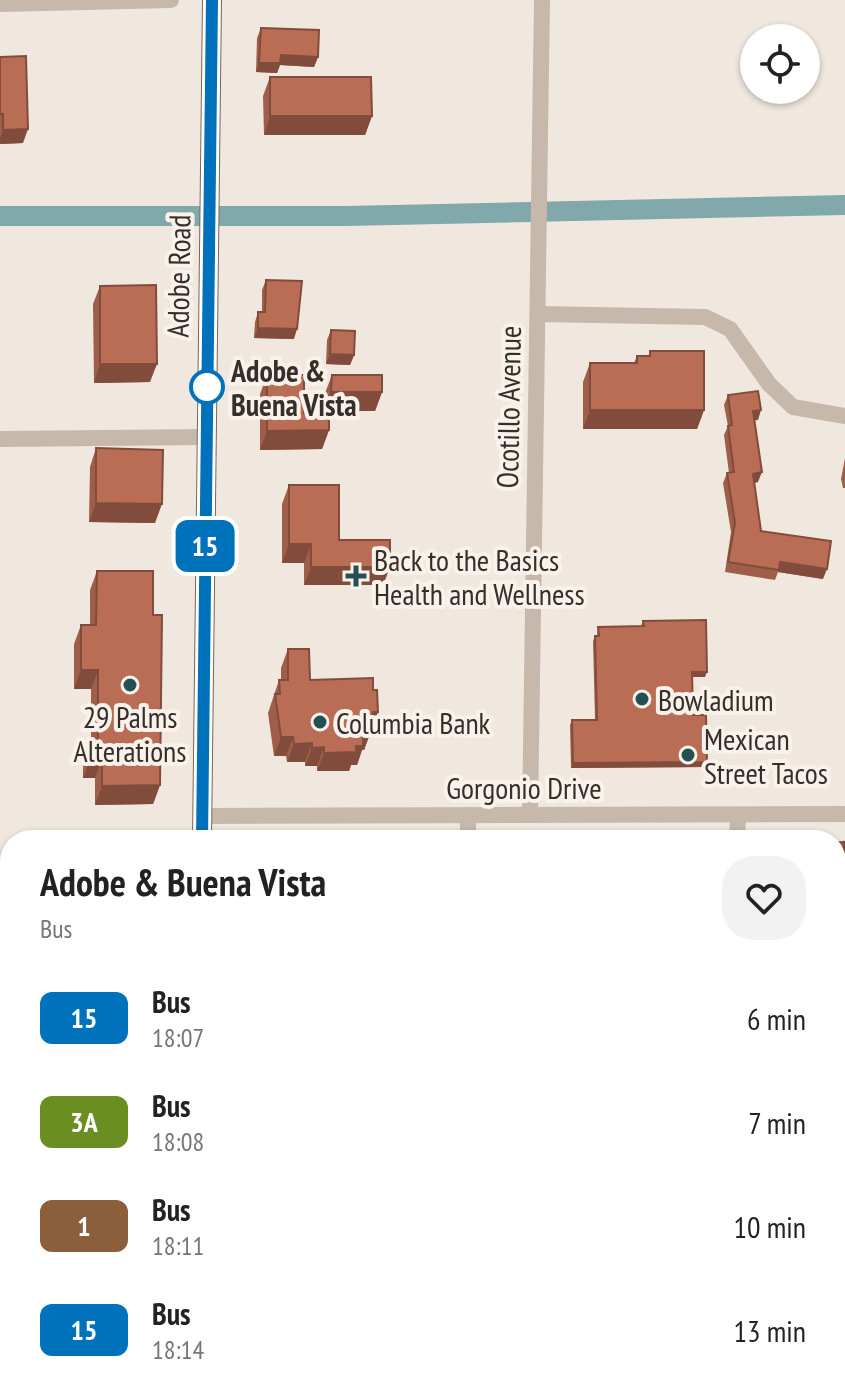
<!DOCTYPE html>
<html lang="en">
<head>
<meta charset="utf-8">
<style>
  :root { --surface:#fff; --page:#f2f2f2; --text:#222; --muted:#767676 }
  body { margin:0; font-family:"PT Sans Narrow",sans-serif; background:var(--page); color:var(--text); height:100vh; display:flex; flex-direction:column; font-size:30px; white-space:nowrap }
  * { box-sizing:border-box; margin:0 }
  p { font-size:26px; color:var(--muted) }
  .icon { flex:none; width:44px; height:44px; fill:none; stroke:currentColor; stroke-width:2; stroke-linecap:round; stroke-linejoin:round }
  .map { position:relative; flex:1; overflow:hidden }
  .side { position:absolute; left:0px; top:830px; width:846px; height:568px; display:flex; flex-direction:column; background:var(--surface); border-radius:32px 32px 0 0; box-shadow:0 2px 6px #0004 }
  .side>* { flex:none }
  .badge { padding:0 16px; border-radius:12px; font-size:28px; line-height:52px }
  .tools { position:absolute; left:740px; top:24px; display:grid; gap:16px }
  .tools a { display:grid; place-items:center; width:80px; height:80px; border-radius:50%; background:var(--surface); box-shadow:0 2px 6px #0004; font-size:40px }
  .map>.badge { position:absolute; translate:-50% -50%; box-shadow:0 0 0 4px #fff }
  .round { display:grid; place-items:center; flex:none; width:84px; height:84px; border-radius:32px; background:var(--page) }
  .summary { display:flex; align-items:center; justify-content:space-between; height:136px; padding:0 40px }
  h1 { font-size:38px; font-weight:800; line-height:60px }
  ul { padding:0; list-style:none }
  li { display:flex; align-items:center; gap:24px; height:104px; padding:0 40px }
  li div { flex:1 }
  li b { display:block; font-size:30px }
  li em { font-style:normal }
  li .badge { min-width:88px; font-weight:700; text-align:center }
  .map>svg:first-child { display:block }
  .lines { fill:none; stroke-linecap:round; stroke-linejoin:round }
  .canal { stroke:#81a8aa; stroke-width:20 }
  .minor { stroke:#c7b8ac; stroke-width:16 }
  .primary { stroke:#76665d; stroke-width:20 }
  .wall { fill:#9f5e49 }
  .shaded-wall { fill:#824c3c }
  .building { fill:#b96d55; stroke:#824c3c; stroke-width:2 }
  .line-casing { stroke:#fff; stroke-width:18 }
  .line { stroke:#0072bc; stroke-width:12 }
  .stop-dot { fill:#fff; stroke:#0072bc; stroke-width:4 }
  .poi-dot { fill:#245053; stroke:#f8f2eb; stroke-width:3 }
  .labels { text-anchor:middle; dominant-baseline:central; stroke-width:8; stroke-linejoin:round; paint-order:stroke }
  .street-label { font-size:30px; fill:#362e2a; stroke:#f8f2eb }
  .stop-label { font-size:30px; font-weight:bold; fill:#362e2a; stroke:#f8f2eb; text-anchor:start }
  .poi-label { font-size:30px; fill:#362e2a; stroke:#f8f2eb; text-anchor:start }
</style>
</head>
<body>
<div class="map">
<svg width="845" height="1398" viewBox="0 0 845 1398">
  <rect width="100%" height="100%" fill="#f0e8df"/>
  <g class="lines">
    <!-- canal -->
    <polyline class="canal" points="0,216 346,216 845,205"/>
    <!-- minor -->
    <g class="minor">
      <polyline points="0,4 171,0"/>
      <polyline points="538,314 705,317 730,329 769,384 793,407 845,416"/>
      <polyline points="0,439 206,437"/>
      <polyline points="530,815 542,0"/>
      <polyline points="203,816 845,814"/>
      <polyline points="468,840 468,815"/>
      <polyline points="737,840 738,816"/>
      <polyline points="836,1347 845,1347"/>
      <polyline points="0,1392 197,1393"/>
      <polyline points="463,1398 463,1388"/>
      <polyline points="726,1398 727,1388"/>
    </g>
    <!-- primary -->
    <g class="primary">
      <polyline points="202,840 212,0"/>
      <polyline points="197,1398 197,1388"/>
    </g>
  </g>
  <!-- wall -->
  <g class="wall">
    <polygon points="261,28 318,57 314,67 280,65 277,73 256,72 257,38"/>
    <polygon points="0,57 23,143 0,144"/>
    <polygon points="270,77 372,116 365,135 264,135 263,96"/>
    <polygon points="266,280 294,339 254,338 255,322 258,312 262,312 262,290"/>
    <polygon points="100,286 150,382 94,383 93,304"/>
    <polygon points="331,330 354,355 350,365 326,364 327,340"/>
    <polygon points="650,351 704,410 697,429 583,429 583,382 590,363 634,363 637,356 649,356"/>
    <polygon points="267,375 304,413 329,430 322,449 260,450 260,394"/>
    <polygon points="332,375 382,392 375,411 324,411 325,393"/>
    <polygon points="728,395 758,420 754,420 758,482 754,483 761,531 823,579 778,572 775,580 725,572 731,532 723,483 727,473 729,473 724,435 728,426 724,405"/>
    <polygon points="96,448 155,523 89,522 90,467"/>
    <polygon points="845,458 845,488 843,488 841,479"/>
    <polygon points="289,485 339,540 390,567 383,585 304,585 304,563 282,563 282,504"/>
    <polygon points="97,571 153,615 160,785 153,804 95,805 95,778 83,778 83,761 90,742 91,742 91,689 74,689 74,644 81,625 90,625 90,590"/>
    <polygon points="643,621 705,677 692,677 693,715 706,767 571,768 570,725 572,720 595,720 593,641 595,636 597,636 598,627 641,626"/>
    <polygon points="288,649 310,680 373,690 378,712 364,750 362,750 357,765 351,765 349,771 317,771 317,766 305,766 305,762 287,762 286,756 274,756 268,713 279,680 281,680 281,668"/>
    <polygon points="359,1388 428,1388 428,1398 356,1398"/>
  </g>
  <!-- shaded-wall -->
  <g class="shaded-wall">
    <polygon points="281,55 318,57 314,67 280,65 277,73 256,72 259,63"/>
    <polygon points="270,116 372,116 365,135 264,135"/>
    <polygon points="28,129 23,143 0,144 0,139 3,130"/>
    <polygon points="258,328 297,329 294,339 254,338"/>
    <polygon points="330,354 354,355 350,365 326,364"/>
    <polygon points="100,364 157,364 150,382 94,383"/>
    <polygon points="331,392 382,392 375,411 324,411"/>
    <polygon points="590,410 704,410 697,429 583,429"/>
    <polygon points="761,410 758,420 749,421 753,411"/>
    <polygon points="329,430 322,449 260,450 267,431"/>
    <polygon points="762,472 758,482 749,484 753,474"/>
    <polygon points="96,503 162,504 155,523 89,522"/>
    <polygon points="289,544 311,544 304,563 282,563"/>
    <polygon points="780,562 827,569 823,579 778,572"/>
    <polygon points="311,567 390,567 383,585 304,585"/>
    <polygon points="81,670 98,670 91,689 74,689"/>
    <polygon points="692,672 707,672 705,677 690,677"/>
    <polygon points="373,712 378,712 371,730"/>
    <polygon points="363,731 371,731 364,750 362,750 357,765 351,765 349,771 317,771 324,753"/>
    <polygon points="281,737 293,737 286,756 274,756"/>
    <polygon points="312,743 305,762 287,762 294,744"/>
    <polygon points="324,747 317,766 305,766 312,748"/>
    <polygon points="90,759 102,759 95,778 83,778"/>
    <polygon points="707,762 706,767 571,768 573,763"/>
    <polygon points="160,785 153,804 95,805 102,786"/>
    <rect x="0" y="981" width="10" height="10"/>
    <rect x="836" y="984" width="9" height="5"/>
    <rect x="0" y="1108" width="10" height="19"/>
    <polygon points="7,1340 5,1345 0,1346 0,1341"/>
  </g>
  <!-- building -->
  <g class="building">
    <polygon points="261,28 319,30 318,57 281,55 280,63 259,63"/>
    <polygon points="26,56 28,129 3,130 3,114 0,114 0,57"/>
    <polygon points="270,77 371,77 372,116 270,116"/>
    <polygon points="266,280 302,281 297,329 258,328 258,312 265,312"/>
    <polygon points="156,285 157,364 100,364 100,286"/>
    <polygon points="331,330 355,331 354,355 330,354"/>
    <polygon points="650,351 704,351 704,410 590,410 590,363 637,363 637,356 650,356"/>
    <polygon points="267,375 304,375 304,413 329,414 329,430 267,431"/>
    <polygon points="332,375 382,375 382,392 331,392"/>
    <polygon points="758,391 761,410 753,411 762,472 753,474 761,531 831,541 827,569 780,562 779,570 728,562 735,523 727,473 734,472 728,426 732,425 728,395"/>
    <polygon points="96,448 163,450 162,504 96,503"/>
    <polygon points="289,485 339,485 339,540 390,540 390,567 311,567 311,544 289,544"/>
    <polygon points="97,571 153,571 153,615 162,615 160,785 102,786 102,759 90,759 90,742 98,742 98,670 81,670 81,625 96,625"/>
    <polygon points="706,620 707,672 692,672 693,715 706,715 707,762 573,763 572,720 597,720 595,636 599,636 598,627 644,626 643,621"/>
    <polygon points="288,649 309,649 310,680 373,678 373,690 377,690 378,712 373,712 371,731 363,731 363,746 356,746 356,752 324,753 324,747 312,748 312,743 294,744 293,737 281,737 275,694 280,694 279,680 288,680"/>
    <rect x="85" y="838" width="79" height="2"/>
    <polygon points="844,842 845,920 843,920 843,953 845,953 845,984 836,984 836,843"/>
    <polygon points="0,958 10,959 10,981 0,981"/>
    <rect x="0" y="1064" width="10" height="44"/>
    <polygon points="0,1314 2,1314 2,1319 6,1319 7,1340 0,1341"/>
    <polygon points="845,1382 845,1398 788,1398 788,1388 836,1388 836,1383"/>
    <rect x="364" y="1388" width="64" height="10"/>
    <polygon points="619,1388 689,1388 689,1392 686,1392 686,1398 619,1398"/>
  </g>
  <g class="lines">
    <defs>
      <polyline id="line" points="202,840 212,0"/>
    </defs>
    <!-- line casing -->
    <use href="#line" class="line-casing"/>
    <!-- line -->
    <use href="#line" class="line"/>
  </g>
  <!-- markers -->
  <circle class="stop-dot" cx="207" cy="387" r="16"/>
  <g class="poi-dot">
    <path d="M352 564h8v8h8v8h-8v8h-8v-8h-8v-8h8z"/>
    <circle cx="130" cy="685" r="8"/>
    <circle cx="642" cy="699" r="8"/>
    <circle cx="320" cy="722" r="8"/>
    <circle cx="688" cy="755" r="8"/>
  </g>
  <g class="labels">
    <!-- street labels -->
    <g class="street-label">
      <text transform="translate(178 276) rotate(-89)">Adobe Road</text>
      <text transform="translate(508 407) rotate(-89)">Ocotillo Avenue</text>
      <text x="524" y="787">Gorgonio Drive</text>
    </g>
    <!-- stop labels -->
    <g class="stop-label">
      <text x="231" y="370">Adobe &amp;<tspan x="231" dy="34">Buena Vista</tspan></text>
    </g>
    <!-- poi labels -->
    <g class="poi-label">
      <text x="374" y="559">Back to the Basics<tspan x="374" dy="34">Health and Wellness</tspan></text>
      <text x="658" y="699">Bowladium</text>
      <text x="130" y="716" text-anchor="middle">29 Palms<tspan x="130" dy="34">Alterations</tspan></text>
      <text x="336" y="722">Columbia Bank</text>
      <text x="704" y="738">Mexican<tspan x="704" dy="34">Street Tacos</tspan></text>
    </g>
  </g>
</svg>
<div class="tools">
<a><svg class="icon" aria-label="locate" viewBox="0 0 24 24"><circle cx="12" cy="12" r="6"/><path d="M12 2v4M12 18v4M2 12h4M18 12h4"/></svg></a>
</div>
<b class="badge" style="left:205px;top:546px;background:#0072bc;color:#fff">15</b>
<section class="side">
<div class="summary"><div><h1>Adobe &amp; Buena Vista</h1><p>Bus</p></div><a class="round"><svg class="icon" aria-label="heart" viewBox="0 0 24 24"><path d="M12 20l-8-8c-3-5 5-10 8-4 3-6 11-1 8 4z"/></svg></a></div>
<ul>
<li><span class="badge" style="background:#0072bc;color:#fff">15</span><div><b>Bus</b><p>18:07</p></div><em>6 min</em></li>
<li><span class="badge" style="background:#6b8e23;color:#fff">3A</span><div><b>Bus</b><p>18:08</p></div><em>7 min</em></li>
<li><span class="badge" style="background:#8b5e3c;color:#fff">1</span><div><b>Bus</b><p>18:11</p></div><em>10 min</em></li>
<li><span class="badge" style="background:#0072bc;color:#fff">15</span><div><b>Bus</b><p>18:14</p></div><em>13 min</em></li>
</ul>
</section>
</div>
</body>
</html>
